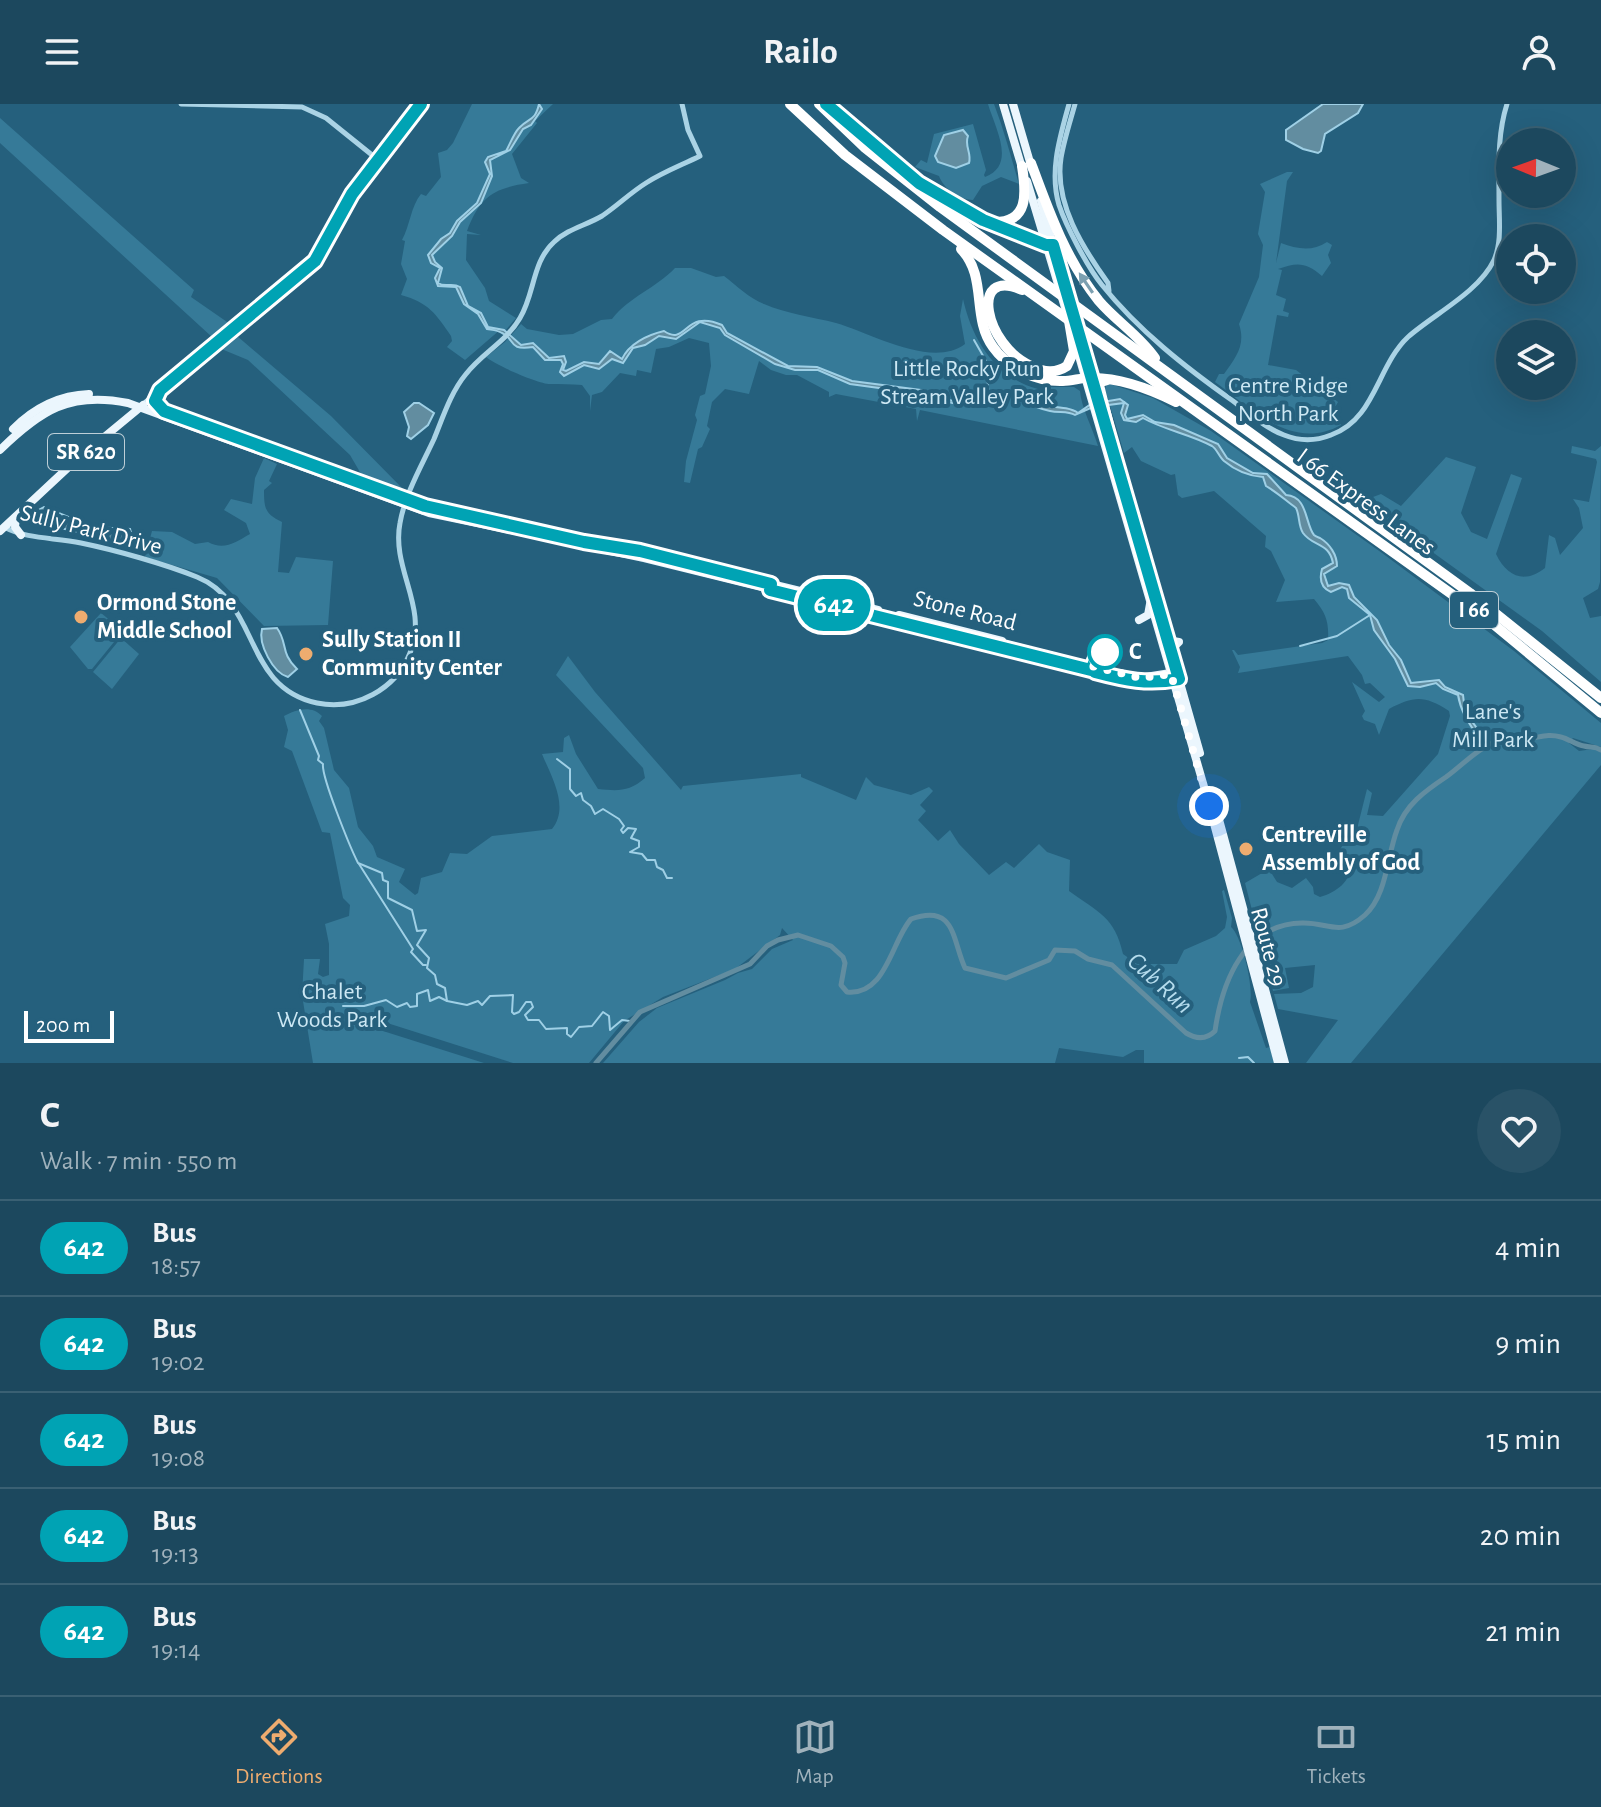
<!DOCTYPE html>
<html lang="en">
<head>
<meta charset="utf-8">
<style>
  :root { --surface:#1c485e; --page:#295267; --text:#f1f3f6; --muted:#a0b2bc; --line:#3a6073; --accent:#eeac6f }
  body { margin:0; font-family:"Alegreya Sans",sans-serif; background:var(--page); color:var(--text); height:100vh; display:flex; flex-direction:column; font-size:30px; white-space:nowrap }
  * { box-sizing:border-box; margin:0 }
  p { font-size:26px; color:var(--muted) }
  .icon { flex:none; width:44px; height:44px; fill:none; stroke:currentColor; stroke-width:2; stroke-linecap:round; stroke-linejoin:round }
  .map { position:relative; height:959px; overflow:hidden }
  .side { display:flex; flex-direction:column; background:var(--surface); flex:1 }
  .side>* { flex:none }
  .badge { padding:0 16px; border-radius:26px; font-size:28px; line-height:52px }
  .needle { width:52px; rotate:271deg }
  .controls { position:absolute; left:1496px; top:24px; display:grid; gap:16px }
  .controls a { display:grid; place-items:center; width:80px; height:80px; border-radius:50%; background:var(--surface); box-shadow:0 8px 32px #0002,0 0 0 2px var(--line); font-size:40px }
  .scale { position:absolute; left:24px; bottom:20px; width:90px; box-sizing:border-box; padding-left:8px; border:4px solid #fff; border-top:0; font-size:22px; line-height:28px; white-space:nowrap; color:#fff; -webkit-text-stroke:6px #25607d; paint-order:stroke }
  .you { position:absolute; width:40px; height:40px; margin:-20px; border:6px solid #fff; border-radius:50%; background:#1a73e8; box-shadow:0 0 0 12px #1a73e833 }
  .map>.badge { position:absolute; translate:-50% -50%; box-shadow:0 0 0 4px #fff }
  .round { display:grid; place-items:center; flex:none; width:84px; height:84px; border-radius:42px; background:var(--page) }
  .summary { display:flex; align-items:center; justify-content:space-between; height:136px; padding:0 40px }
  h1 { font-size:38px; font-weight:700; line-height:60px }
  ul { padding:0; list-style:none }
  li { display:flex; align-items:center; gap:24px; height:96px; padding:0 40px; border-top:2px solid var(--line) }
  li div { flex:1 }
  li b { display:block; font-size:30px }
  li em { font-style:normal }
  li .badge { min-width:88px; font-weight:700; text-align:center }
  header { display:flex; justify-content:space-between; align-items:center; height:104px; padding:0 40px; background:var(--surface); font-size:36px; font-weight:700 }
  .menu { display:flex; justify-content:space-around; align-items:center; height:112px; border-top:2px solid var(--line); background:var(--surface); font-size:22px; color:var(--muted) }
  .menu a { display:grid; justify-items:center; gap:4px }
  .menu .on { color:var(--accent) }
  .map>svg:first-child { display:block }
  .green { fill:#367a98; fill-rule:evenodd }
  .water { fill:#628da0; stroke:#9fd0e6; stroke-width:2 }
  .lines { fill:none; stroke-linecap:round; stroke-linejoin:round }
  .stream { stroke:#9fd0e6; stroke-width:2 }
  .river { stroke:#628da0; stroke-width:5 }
  .tertiary { stroke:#aad3e5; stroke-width:5 }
  .secondary { stroke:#d3eaf5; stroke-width:6 }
  .primary { stroke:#ebf6fd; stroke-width:8 }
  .motorway { stroke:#fff; stroke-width:10 }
  .oneway { fill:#7ca0b1 }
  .line-casing { stroke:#fff; stroke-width:18 }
  .line { stroke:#00a3b4; stroke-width:12 }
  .walk { stroke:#fff; stroke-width:8; stroke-dasharray:0 14.4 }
  .poi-dot { fill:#eeac6f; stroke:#25607d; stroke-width:3 }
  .stop-dot { fill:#fff; stroke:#00a3b4; stroke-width:4 }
  .labels { text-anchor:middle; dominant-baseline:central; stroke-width:8; stroke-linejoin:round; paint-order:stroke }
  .shield { fill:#25607d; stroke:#becfd8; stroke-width:2 }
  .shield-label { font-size:22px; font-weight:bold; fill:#fff }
  .park-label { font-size:24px; fill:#cde8f4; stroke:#25607d }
  .street-label { font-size:24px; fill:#fff; stroke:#25607d }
  .poi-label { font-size:24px; font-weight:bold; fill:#fff; stroke:#25607d; text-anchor:start }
  .stop-label { font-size:24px; font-weight:bold; fill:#fff; stroke:#25607d; text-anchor:start }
  .water-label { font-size:26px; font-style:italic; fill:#b5dced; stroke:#25607d }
</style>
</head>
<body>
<header><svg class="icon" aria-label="menu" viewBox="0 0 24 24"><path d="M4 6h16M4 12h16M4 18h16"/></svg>Railo<svg class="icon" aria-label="person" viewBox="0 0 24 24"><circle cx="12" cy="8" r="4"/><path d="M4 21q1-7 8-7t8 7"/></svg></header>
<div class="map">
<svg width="1601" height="959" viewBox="0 0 1601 959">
  <rect width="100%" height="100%" fill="#25607d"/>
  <!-- green -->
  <g class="green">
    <path d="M472,0H553L535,17L537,19L512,50L521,74L529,79C494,84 480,92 467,127L481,131L467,130L466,156L485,184L489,197L516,214L505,227L501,225L465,256L447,243L452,237L451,232C435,209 429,199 401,191L407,175L401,160L405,137L402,136C410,121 411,102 421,90L426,92L441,73L438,49L447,46L453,39Z"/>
    <path d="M988,0H994C1004,26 1011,53 1019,80L1001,73L982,82L973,96C958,95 944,85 939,72L915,63L921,56L927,59L934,30L973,20L986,66L984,71L985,73C1017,61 995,24 988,0ZM944,31L968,32L966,38L969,59L956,64L936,56Z"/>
    <polygon points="0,14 194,186 191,193 230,220 212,233 0,39"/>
    <path d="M1287,68H1293L1287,77L1276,159L1281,139C1297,145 1312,148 1327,138L1332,141L1328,151L1331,159L1322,172C1306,158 1297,158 1278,165L1282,166L1276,191L1286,195L1283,207L1289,209L1288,213L1277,211L1268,261L1296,266L1338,298L1333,307L1341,321C1292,348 1252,305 1215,278L1219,270H1224C1236,253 1246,241 1239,220L1259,173L1263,141L1258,130L1265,88L1260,80Z"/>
    <path d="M675,164H691L716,173L724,172C737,182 749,194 764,200C787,210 813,213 836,219C871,229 932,265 965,240L960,212L963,195C972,236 996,274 1038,285L1041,286L1042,283H1074L1080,287C1081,303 1093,325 1098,342L920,306L917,317L916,305L836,290L829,293V288L797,271H786L771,266L759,257L749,290L725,285L712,298L707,322L710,325L702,343L698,345L690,379L684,378L686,357L697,316L695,311L700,292L705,290L711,262L709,239L689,234L669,243L656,245L651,269L637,266L636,272L620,269L602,288L592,291L590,307V292L582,281C571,280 561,280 550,280C539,280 495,261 486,253L505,238L521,220L527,225L559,231L573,230L601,216L612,215C629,193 656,184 675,164Z"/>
    <polygon points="237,232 331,312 405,387 364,375 350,351 248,256 219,244"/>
    <path d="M1107,279L1153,294L1211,327L1382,449L1514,547L1601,619V643L1573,634L1569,639L1579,647L1593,645L1601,647V661L1351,959H1306L1338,916L1278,905L1274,890L1301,889L1313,883L1315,861L1285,864L1289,884L1273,887L1245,779L1269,765L1277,778L1292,784L1306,774L1313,783L1314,790L1320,793C1337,788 1350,778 1352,760L1339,755L1337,750L1352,727L1357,725L1367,685L1372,689L1367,711L1383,712L1438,650L1450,612L1449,607C1424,591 1414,592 1389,605L1379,631L1375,620L1364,616L1362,612L1365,607L1352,578L1379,598L1385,593L1370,579L1365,580L1362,571L1348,552L1238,569L1240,563L1232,546H1234L1238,551L1322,539L1328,536C1329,518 1326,509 1314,495L1276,498L1285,476L1271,447L1265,443L1266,432L1214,387L1182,394L1178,391L1175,370L1171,371L1141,357L1132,343L1124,349L1105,285Z"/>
    <path d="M1572,342L1595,347L1601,342L1600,478L1598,485L1583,494L1590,514L1601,512V578L1542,527L1381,411L1380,402L1373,393L1381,390L1401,402L1446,353L1476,363L1461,409L1471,428L1487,435L1511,370L1522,374L1496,450C1507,473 1525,480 1545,464L1549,431L1555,434L1560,451L1583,424L1579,404L1573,395L1589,398L1597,358L1596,355L1571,349Z"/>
    <path d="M264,354L277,360L269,377L272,379L264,386C264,404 265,410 282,418L278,468L289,469L296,453L333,457L328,521L264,522L217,474L145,453L152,427L172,428L195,440L208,438C224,447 236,438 250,430L246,419L224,406L231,395L252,400L255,374Z"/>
    <polygon points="101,509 123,527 92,565 88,565 70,543"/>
    <polygon points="121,534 139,550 112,585 93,568"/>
    <path d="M568,552L595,588L681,686L683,682L801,670V673L856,696L866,673L874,681L911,691L929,683L933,687L920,701L926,707L918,716L938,737L950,726L959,740L989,771L1006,758L1014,764L1039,740L1047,748L1070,756L1069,787C1098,808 1115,813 1123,850L1137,860H1177L1184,846L1216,832L1225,824L1227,813L1222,787L1224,786L1232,814L1231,823C1242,832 1254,884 1250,898L1266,944L1270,943L1274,959H1144V946H1136L1123,953L1059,944L1055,959H603L639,918L657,904L725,876L738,869L752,865L772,845L793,836L782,824L780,831L735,865L663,893L624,917L589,959H513L362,911L361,919L364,921L484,959H313L302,891L304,855H320L318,870L323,873L329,871V840L325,820L349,812L350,801L343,794L330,729L322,728L292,647L284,643L288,626L284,612C296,605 312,601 322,612L319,617L324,624L334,666L349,684L358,723L373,742L377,753L405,765L399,778L415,791L418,789L421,774L442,768L450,749L467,750L492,732L552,725C570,703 551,672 542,650L563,648L564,634L569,631L576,650L598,685C618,687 629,688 645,674L643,664L556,571Z"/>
  </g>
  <!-- water -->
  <g class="water">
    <path d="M539,0L542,5L531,21L523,25L510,46L490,56L492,72L481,99L460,118L452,132L432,151L435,158L442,164L438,179C445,184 452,178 460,183L468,202L481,209L488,223L504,226L521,241L533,239L549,254L564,252L566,258L563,266L566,267L584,258L599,260L610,247L622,255C629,240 647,231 664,227C687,243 684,204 722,221L727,229L788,262L817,263L852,277L921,286L934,289L944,295L970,300L995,290L1015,287C1021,291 1022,296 1029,299C1045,304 1067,301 1078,309L1091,300L1120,295L1128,301L1125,311L1127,315L1143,311L1155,318L1174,321L1218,340L1227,354L1253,369L1267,370L1286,391C1308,392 1305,420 1314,431C1316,433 1318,433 1320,434C1330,440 1337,451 1337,462L1324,470L1328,482L1339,479L1349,481L1354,493L1377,516L1389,541L1401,556L1411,579L1439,576L1445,583L1463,591L1465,608L1488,639H1482C1472,623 1461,610 1458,591L1443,585L1436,579L1420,583L1408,582L1395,555L1374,526L1370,511L1349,494L1347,485L1342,483L1331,488C1321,484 1319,476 1322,465L1333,459C1329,438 1313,443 1303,429C1298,421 1300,412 1296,404C1285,396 1278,389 1266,382L1263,373C1248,372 1236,367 1224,357C1219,353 1217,345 1212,342C1190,330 1164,326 1143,314L1136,318L1124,316L1121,309L1124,299L1093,303L1075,311C1068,307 1059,309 1050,307C1035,304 1025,299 1013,291L993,294L969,302L942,297L930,291L850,280L818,266H795L775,260L725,231L720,224L700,218L676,235L659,232L645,241L633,244L623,259L612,255L599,265L584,261L564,272L560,268L563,260L561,256H545L533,243C507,247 516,235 502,229C497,226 492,226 487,225L478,210L464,200L456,183L438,182L435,174L440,164L431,159L428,151L441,135L450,129L457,117L477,99L490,70L485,58L488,53L506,47C510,40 514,29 519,24C529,13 535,18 539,0Z"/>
    <polygon points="1323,0 1363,0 1358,9 1325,30 1321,47 1318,49 1303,45 1286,36 1286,26"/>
    <path d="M963,26L968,32C964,42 972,49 969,59L956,64L938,58L935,52L944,31Z"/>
    <polygon points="414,299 419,299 434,309 428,321 411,335 407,332 409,323 404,308"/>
    <polygon points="44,403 93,423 130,425 134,439 130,443 71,426 40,421 35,418 35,408"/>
    <path d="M277,524C288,539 280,549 297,565L288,573C273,569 258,540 262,525Z"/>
  </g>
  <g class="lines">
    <!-- stream -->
    <g class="stream">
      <polyline points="974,236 986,257 983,267 987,272 989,293"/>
      <polyline points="1300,542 1337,532 1370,511"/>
      <path d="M300,606L319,652L318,656L323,660C321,672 350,743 358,759L382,769L383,776L388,778V794L412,806L417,827L426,826L417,841L429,854L427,864L435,871L437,880L445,884L447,897L467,901L478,897L482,901L490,892L513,891L512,908L514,910L519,908L526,898H531L533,903L525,911L528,916H539L546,925L567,924V930L571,933L579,923L592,922L603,908L609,912L610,926L622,916L630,917"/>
      <polyline points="557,655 570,665 570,685 576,692 581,689 583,696 591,702 595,710 603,705 619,715 624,722 621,726 623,729 628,724 636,725 631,734 639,737 639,743 630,748 642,750 647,756 655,756 657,763 663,766 667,774 672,774"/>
      <polyline points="359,760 413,845 411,848 423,861 426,861"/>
      <polyline points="343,902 364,902 386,896 397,903 407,899 410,903 417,902 417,890 428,886 430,897 439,893 447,897"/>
      <polyline points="1239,954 1248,953 1254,959"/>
    </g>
    <!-- river -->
    <path class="river" d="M596,959L640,908L750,860L767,842L778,836L798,831L831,842L843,853L845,859L841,881L847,888C886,892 891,838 911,815C956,799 952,836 965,864L1006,874L1049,856L1055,846L1075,847L1088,855L1112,861L1186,929C1196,935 1206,936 1215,927C1222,878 1244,820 1302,819C1329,818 1339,834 1365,811C1387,791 1387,752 1397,726C1405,701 1425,687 1446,673C1460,663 1474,648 1490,640C1503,634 1512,636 1525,635C1539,634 1547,629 1561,633C1569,635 1576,641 1584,642C1591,644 1594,642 1601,646"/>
    <!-- tertiary -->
    <g class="tertiary">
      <polyline points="181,0 302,3 326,14 377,55"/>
      <path d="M1069,0C1060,33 1049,67 1059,101C1066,122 1088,164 1102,181C1139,227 1185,263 1233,297C1249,309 1265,324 1284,331C1299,337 1316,337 1331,331C1375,316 1377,262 1408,233C1434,210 1479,188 1494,156C1502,138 1499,116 1499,96C1499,64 1497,31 1507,0"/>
      <path d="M1075,0C1070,18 1064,36 1061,54C1054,99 1083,144 1108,179L1109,187"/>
      <path d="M4,423C29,436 54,433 81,439C115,446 165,460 197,473C261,499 242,583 317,599C356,607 396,585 410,549C429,503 391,465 400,419C405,390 422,361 434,335C443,313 451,288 466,270C482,249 507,237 520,214C535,189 532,158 554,138C567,125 587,121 602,112C617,102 630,89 646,79C663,68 682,61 700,52L688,26L682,0"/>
    </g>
    <!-- secondary -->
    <polyline class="secondary" points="144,300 315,157 352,90 421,0"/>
    <!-- primary -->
    <g class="primary">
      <polyline points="1003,0 1022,64"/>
      <polyline points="1013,0 1032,65"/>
      <polyline points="1027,77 1069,217"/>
      <polyline points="1041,97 1052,138"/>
      <polyline points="1058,159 1093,276"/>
      <polyline points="1076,242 1205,686 1278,959"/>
      <polyline points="160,286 155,297 164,307"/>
      <path d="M13,325C34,304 60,291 89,290"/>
      <path d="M0,346C40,307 70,287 128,299L429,409L644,454L1008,544L1130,577L1148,580L1179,575"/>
      <polyline points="285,351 332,368"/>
      <polyline points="371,382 425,402 473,413"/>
      <polyline points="1125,385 1200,649"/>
      <polyline points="16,413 15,423 21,431"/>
      <polyline points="0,427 74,358 143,301"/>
      <polyline points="607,441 645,448"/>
      <polyline points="747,474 878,506"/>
      <polyline points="899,511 1002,537"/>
      <polyline points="1139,516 1148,511 1150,500"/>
      <polyline points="1167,531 1173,537 1179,538 1175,542 1174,552"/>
      <polyline points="1087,561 1095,555"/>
      <polyline points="1139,574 1177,568"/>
      <polyline points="1214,697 1285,959"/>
    </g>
    <!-- motorway -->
    <g class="motorway">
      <polyline points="790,0 845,51 943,126 1492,519 1601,609"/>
      <polyline points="819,0 864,43 940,103 1470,489 1601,594"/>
      <path d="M1031,59C1049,108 1066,156 1099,197C1116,217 1140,232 1155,254"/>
      <path d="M922,81C964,106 1011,138 1060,141L1066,147"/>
      <path d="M992,118C1030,120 1026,88 1022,62"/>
      <path d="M961,145C988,173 971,213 993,243C1008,264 1036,278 1063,277C1073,277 1083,273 1093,274C1120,274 1152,286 1176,298"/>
      <path d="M1022,186C968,162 985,242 1031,262C1044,268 1055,270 1067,262L1074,247L1069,217"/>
      <polyline points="1107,276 1101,278 1099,281 1126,389"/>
    </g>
  </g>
  <!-- one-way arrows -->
  <defs><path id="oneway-solid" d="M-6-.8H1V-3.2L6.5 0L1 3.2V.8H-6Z" transform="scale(2)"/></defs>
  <use class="oneway" href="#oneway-solid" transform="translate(1086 179) rotate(-124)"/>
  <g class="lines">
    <defs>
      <path id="line" d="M421,0L352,90L315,157L160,286L155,297L164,307L425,402L584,438L640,447L771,480L770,486L1091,566L1097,552L1105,548L1099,554L1095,568C1125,576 1148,581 1179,575L1053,141H1046L983,116L919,79L826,0"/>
    </defs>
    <!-- line casing -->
    <use href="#line" class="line-casing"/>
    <!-- line -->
    <use href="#line" class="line"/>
    <!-- walk -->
    <polyline class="walk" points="1105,548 1087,561 1141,574 1171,570 1209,702"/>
  </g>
  <!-- markers -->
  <g class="poi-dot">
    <circle cx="81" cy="513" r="8"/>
    <circle cx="306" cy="550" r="8"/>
    <circle cx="1246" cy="745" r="8"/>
  </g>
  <circle class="stop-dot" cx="1105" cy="548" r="16"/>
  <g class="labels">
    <!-- shield labels -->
    <g class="shield">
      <rect x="48" y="330" width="76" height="36" rx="6"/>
      <rect x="1450" y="488" width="48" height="36" rx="6"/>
    </g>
    <g class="shield-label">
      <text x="86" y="348">SR 620</text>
      <text x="1474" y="506">I 66</text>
    </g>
    <!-- park labels -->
    <g class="park-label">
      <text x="967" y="265">Little Rocky Run<tspan x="967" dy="28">Stream Valley Park</tspan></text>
      <text x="1288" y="282">Centre Ridge<tspan x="1288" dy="28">North Park</tspan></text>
      <text x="1493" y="608">Lane's<tspan x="1493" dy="28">Mill Park</tspan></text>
      <text x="332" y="888">Chalet<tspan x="332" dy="28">Woods Park</tspan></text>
    </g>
    <!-- street labels -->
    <g class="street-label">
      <text transform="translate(1366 398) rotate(36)">I 66 Express Lanes</text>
      <text transform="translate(91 426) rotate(14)">Sully Park Drive</text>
      <text transform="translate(965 507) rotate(14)">Stone Road</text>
      <text transform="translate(1268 843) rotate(75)">Route 29</text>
    </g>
    <!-- poi labels -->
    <g class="poi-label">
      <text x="97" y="499">Ormond Stone<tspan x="97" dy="28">Middle School</tspan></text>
      <text x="322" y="536">Sully Station II<tspan x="322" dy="28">Community Center</tspan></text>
      <text x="1262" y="731">Centreville<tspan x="1262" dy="28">Assembly of God</tspan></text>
    </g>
    <!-- stop labels -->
    <g class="stop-label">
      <text x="1129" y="548">C</text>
    </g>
    <!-- water labels -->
    <g class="water-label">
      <text transform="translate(1160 879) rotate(42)">Cub Run</text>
    </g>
  </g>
</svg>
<div class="controls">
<a><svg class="needle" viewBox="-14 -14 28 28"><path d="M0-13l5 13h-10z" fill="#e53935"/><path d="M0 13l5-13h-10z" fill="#a0b2bc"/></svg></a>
<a><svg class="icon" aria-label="locate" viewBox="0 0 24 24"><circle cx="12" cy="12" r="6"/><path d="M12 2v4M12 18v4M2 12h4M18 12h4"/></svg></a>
<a><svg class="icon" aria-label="layers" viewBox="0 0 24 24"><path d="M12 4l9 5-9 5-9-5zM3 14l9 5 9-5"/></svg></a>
</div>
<div class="scale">200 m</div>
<div class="you" style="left:1209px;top:702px"></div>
<b class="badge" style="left:834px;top:501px;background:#00a3b4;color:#fff">642</b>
</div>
<section class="side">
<div class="summary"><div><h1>C</h1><p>Walk · 7 min · 550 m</p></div><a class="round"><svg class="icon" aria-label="heart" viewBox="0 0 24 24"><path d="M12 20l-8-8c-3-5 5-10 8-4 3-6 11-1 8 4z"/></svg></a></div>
<ul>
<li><span class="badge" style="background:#00a3b4;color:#fff">642</span><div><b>Bus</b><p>18:57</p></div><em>4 min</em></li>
<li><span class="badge" style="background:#00a3b4;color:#fff">642</span><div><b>Bus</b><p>19:02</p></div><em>9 min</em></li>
<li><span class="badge" style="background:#00a3b4;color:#fff">642</span><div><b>Bus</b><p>19:08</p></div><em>15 min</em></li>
<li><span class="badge" style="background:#00a3b4;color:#fff">642</span><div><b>Bus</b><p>19:13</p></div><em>20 min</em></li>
<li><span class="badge" style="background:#00a3b4;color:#fff">642</span><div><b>Bus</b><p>19:14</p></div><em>21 min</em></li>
</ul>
</section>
<nav class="menu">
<a class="on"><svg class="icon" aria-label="directions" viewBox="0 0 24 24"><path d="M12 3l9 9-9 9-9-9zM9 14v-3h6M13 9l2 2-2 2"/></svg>Directions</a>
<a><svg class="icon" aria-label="map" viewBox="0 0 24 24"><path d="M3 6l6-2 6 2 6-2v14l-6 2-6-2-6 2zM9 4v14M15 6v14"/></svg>Map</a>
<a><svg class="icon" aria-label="tickets" viewBox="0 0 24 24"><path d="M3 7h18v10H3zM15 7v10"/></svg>Tickets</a>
</nav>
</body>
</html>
